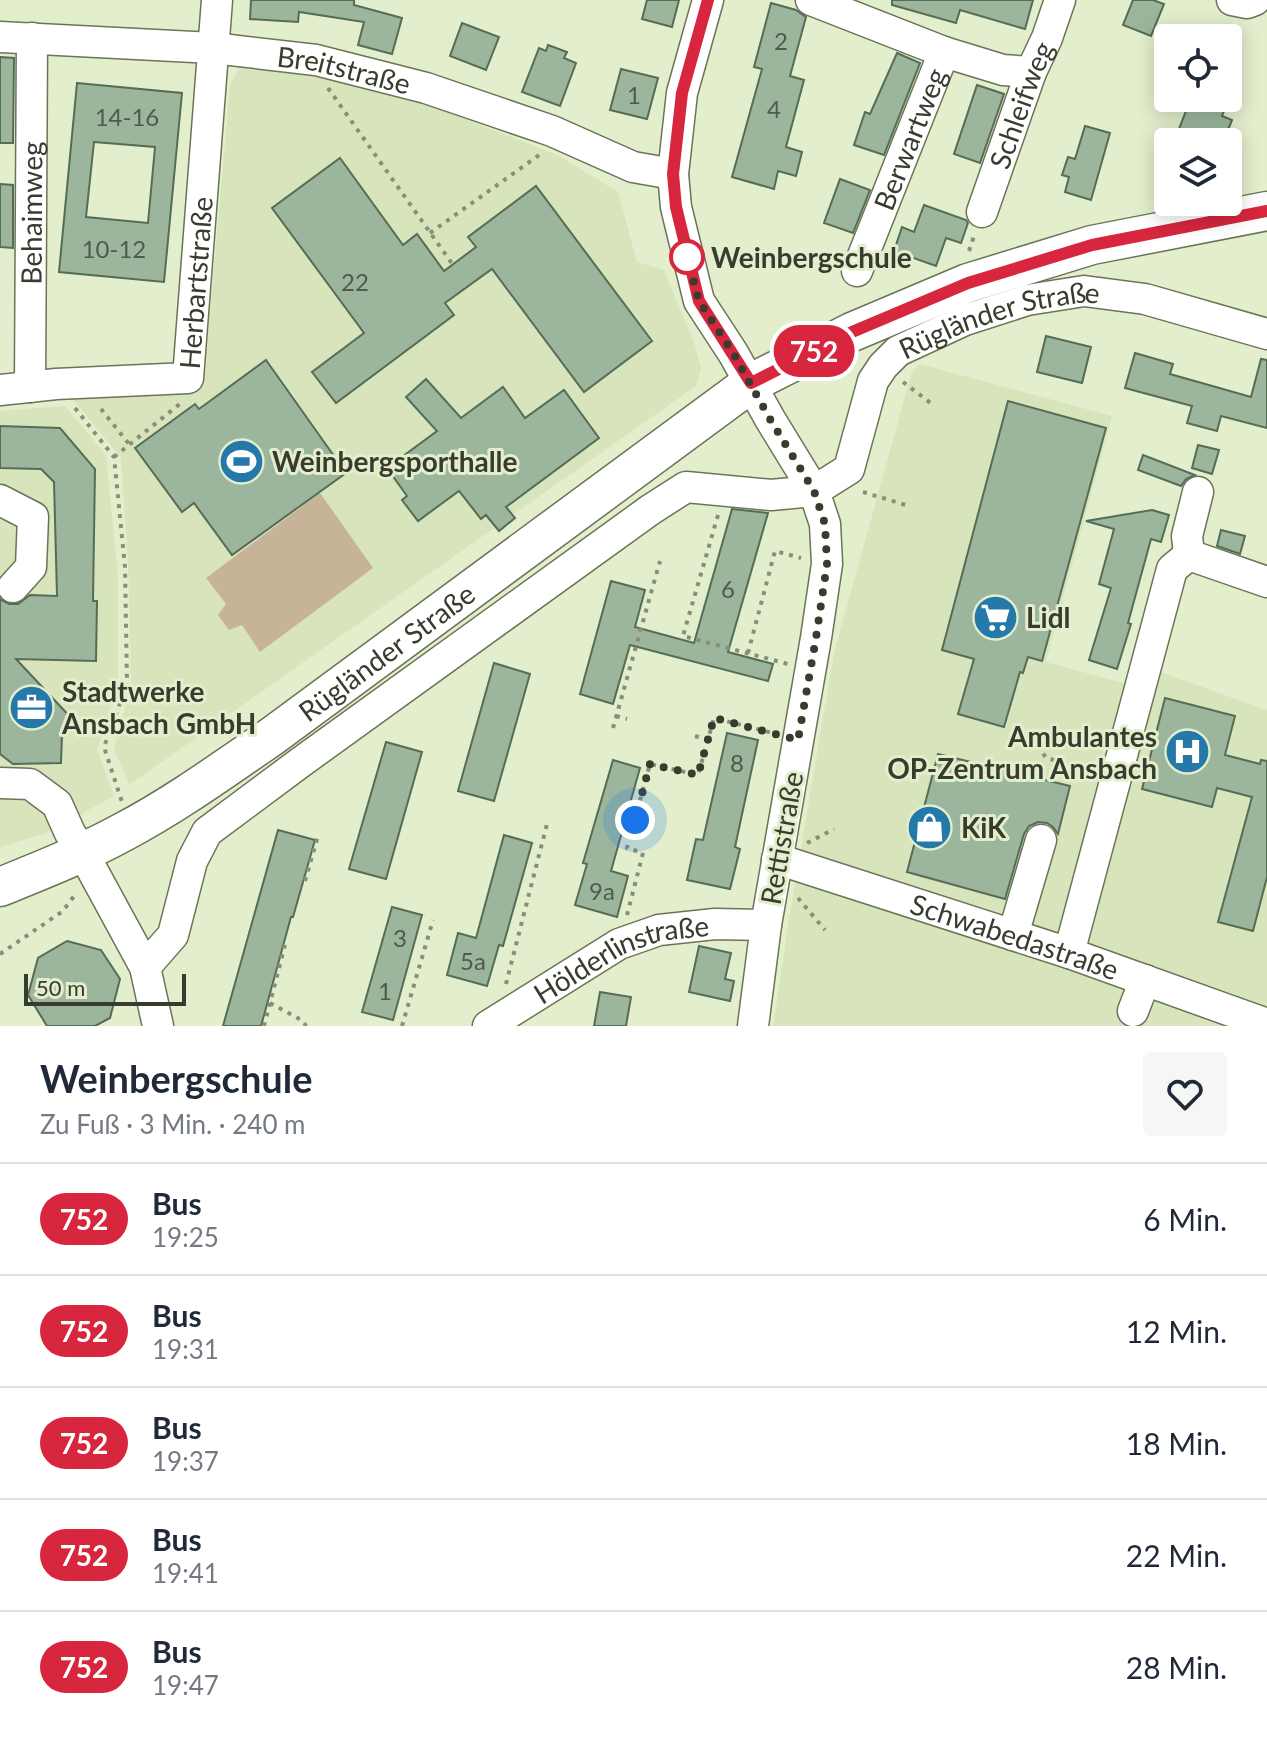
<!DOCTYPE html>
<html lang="de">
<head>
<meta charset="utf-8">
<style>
  :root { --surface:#fff; --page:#f6f6f7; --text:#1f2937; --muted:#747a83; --line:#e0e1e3 }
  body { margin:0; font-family:Lato,sans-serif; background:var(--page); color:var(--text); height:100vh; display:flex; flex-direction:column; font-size:30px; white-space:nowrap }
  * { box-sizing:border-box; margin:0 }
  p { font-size:26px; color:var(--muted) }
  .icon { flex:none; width:44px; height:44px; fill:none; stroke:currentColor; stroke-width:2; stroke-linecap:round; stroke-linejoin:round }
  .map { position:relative; height:1026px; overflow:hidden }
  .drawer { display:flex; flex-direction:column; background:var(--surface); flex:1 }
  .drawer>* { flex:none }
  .badge { padding:0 16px; border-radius:26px; font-size:28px; line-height:52px }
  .fabs { position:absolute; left:1154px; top:24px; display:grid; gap:16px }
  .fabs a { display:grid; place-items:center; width:88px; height:88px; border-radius:8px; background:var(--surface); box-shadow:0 4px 20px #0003; font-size:40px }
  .scale { position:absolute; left:24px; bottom:20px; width:162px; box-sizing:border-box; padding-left:8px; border:4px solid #383c2f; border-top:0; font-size:22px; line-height:28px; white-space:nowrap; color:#383c2f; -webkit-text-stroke:6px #e3eecc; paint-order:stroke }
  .you { position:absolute; width:40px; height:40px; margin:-20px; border:6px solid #fff; border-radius:50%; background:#1a73e8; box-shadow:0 0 0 12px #1a73e833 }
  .map>.badge { position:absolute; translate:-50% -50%; box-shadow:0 0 0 4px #fff }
  .round { display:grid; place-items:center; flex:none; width:84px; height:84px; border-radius:8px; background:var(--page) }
  .overview { display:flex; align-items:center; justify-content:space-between; height:136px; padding:0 40px }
  h1 { font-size:38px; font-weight:700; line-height:60px }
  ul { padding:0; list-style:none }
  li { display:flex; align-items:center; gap:24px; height:112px; padding:0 40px; border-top:2px solid var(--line) }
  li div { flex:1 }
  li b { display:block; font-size:30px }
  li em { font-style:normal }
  li .badge { min-width:88px; font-weight:700; text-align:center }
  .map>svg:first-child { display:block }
  .built { fill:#d8e5bc }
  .green { fill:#c6b398 }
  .building { fill:#9cb69d; stroke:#556c55; stroke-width:2; fill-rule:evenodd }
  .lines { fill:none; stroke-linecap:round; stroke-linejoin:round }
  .minor-casing { stroke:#6a7456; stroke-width:33 }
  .major-casing { stroke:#6a7456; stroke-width:41 }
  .path { stroke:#888f78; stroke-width:4; stroke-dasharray:4 6; stroke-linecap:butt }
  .minor { stroke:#fff; stroke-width:30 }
  .major { stroke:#fff; stroke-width:38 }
  .line-casing { stroke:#fff; stroke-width:18 }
  .line { stroke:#d7263d; stroke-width:12 }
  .walk { stroke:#383c2f; stroke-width:8; stroke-dasharray:0 14.4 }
  .stop-dot { fill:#fff; stroke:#d7263d; stroke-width:4 }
  .labels { text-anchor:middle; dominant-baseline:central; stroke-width:6; stroke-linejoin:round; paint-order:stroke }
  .number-label { font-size:24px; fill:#515a4a }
  .street-label { font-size:28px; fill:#383c2f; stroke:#e3eecc }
  .stop-label { font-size:28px; font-weight:bold; fill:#383c2f; stroke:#e3eecc; text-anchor:start }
  .poi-label { font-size:28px; font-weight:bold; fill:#383c2f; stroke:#e3eecc; text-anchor:start }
</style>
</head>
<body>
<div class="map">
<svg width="1267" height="1026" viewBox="0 0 1267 1026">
  <rect width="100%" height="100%" fill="#e3eecc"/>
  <!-- built -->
  <g class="built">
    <polygon points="253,64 280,67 383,88 558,155 618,192 637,262 664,270 695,345 701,369 696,386 129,785 114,749 131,685 128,565 121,458 72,398 204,383 230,85 240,67"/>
    <polygon points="920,364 1112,416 1046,662 1130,685 1138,664 1267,710 1267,1026 773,1026 790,913 834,653 912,371"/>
    <polygon points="65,406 106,455 118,575 118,685 97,750 114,796 44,834 0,847 0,411"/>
  </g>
  <!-- green -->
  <polygon class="green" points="320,493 373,568 260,652 242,625 229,630 218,615 226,604 206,578"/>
  <!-- building -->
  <g class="building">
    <polygon points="251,0 354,0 354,5 402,18 392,54 358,45 364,22 299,12 298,22 250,19"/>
    <polygon points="647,0 679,0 672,27 642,19"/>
    <polygon points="892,0 1033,0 1025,29 960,10 956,23 892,5"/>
    <polygon points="1133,0 1153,0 1164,4 1151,36 1123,25"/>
    <polygon points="771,3 796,10 806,17 790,76 804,80 786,147 802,152 796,176 778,171 774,189 732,177 762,69 754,67"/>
    <polygon points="462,23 499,37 486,70 450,56"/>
    <polygon points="548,45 567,52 564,58 576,63 560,106 522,92 539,48 546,51"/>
    <polygon points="897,53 920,63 884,155 854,145 865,112 870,114"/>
    <polygon points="0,57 14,58 13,143 0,143"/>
    <polygon points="621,69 658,78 647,119 610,110"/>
    <path d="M77,83L182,93L164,282L59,272ZM94,142L155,147L148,223L86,217Z"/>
    <polygon points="977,85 1004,94 980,163 954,154"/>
    <polygon points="1201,102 1224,111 1222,116 1232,120 1223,142 1174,142 1189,103 1199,107"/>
    <polygon points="1085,126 1110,133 1091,200 1065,192 1069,177 1062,175 1068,157 1075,159"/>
    <polygon points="340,158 403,245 417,234 444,271 476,247 468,237 536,186 652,341 584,392 492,269 445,303 454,315 336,403 312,372 364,333 272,208"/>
    <polygon points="840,179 870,190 853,233 824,223"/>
    <polygon points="0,184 13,185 13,248 0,247"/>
    <polygon points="924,205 966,220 968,223 961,243 946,238 936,266 894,251 902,227 914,232"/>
    <polygon points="1046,336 1091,347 1082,383 1037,372"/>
    <polygon points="1135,353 1173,364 1170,374 1251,397 1261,359 1267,360 1267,428 1221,416 1217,431 1187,423 1192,406 1125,388"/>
    <polygon points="266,360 346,473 232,555 194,503 182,512 135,448 195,404 199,409"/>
    <polygon points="426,379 461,418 503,387 525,418 564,390 599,438 506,507 515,518 499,531 486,515 481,519 459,491 418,521 402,500 407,496 387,468 437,431 406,397"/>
    <polygon points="1008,401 1106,428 1042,661 1028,657 1023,673 1020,672 1004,727 958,714 974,659 942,650"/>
    <polygon points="0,426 60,428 95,469 93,601 97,601 96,661 16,659 75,722 62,735 61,763 13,764 0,754 0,599 9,604 18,604 30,595 57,596 54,482 41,469 0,468"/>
    <polygon points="1198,445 1219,450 1212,474 1192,468"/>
    <polygon points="1143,455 1195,475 1186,479 1181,486 1138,470"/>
    <polygon points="732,509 768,513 728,652 773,664 768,681 630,645 613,704 580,694 611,581 645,590 635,627 694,643"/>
    <polygon points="1152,510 1169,515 1161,542 1151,539 1128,623 1131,624 1117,669 1089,660 1111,588 1099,584 1114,529 1086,521"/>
    <polygon points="1221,530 1245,536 1240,554 1217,546"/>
    <polygon points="494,663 530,674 494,801 458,791"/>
    <polygon points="1165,698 1235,716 1225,755 1260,764 1261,760 1267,761 1267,877 1253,931 1218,922 1252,797 1217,788 1212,807 1142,789"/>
    <polygon points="727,733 758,740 735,847 740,849 730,889 687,880 696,839 703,840"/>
    <polygon points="386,742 422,752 386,879 349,869"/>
    <polygon points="938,754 1070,786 1058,834 1053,827 1047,823 1038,822 1029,826 1024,834 1005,899 907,872"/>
    <polygon points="613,760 640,768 611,871 628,876 617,917 575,905 587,864 583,863"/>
    <polygon points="278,830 315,840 293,917 291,917 261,1026 223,1026"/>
    <polygon points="504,835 532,843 503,946 499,945 487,986 447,975 458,933 476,938"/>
    <polygon points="392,907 422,915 393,1020 362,1012"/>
    <polygon points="67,941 101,950 120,979 110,1018 95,1026 47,1026 28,995 38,958"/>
    <polygon points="699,946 731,953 725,979 734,981 730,1001 689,992"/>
    <polygon points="600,992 631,997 626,1026 594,1026"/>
  </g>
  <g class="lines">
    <defs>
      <g id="minor">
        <polyline points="708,0 682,93 673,174 676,207 699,301 733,353 770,419 814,491 825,524 827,564 816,638 766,925 753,1026"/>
        <polyline points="811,0 944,52 1003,70 1031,72"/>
        <polyline points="1232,0 1247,3 1255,0"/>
        <path id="s1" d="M0,37L213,48L316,60L426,88L552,131L633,167L673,174"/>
        <path id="s2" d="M982,212L1031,72L1047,38L1060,0"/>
        <path id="s3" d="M857,271L944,52"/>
        <path id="s4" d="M30,387L32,38"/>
        <path id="s5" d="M0,390L56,384L188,378L217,0"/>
        <polyline points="0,500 33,517 31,567 13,587"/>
        <polyline points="1189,555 1187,536 1198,492"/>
        <polyline points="0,783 30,784 57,804 70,833 83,853 145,967 158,1026"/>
        <path id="s6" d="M777,859L1069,953L1267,1024"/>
        <polyline points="1013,935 1041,840"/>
        <polyline points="1069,953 1172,569 1189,555 1267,582"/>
        <path id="s7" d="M145,967L173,935L192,861L207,832L301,762L650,510L686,487L771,495L814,491L849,469L873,381L883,366L898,351L965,320L1027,300L1084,291L1145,299L1267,334"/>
        <polyline points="1133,1011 1145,980"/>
        <path id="s8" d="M488,1026L619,944L659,930L715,924L766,925"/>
      </g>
      <g id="major">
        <path id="s9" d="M0,887C42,870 85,853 125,831C176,804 224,769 271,737L751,383L852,332L968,283L1092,245L1267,211"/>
      </g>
    </defs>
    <!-- minor casing -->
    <use href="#minor" class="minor-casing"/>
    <!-- major casing -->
    <use href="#major" class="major-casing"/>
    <!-- path -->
    <g class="path">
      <polyline points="328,88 453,265"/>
      <polyline points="430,233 542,153"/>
      <polyline points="969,251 975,233"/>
      <polyline points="903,382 932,404"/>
      <polyline points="75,408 114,457 125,567 127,684 104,747 122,802"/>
      <polyline points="101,409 129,444"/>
      <polyline points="114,457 181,403"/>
      <polyline points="863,492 906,505"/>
      <polyline points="718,515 683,636 788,664"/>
      <polyline points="748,653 775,551 801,558"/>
      <polyline points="616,716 627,719"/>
      <polyline points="613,728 660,561"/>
      <polyline points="695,736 708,740"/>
      <polyline points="1038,745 1046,758 1095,770"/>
      <polyline points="807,843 834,829"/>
      <polyline points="305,881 318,836"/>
      <polyline points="798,898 825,930"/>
      <polyline points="627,915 643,853 627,848 650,764 698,775 714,718 776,734"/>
      <polyline points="0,954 63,911 77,892"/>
      <polyline points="506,984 548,820"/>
      <polyline points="270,1003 303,1021 306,1026"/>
      <polyline points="264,1026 285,945"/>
      <polyline points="402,1026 433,920"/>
    </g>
    <!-- minor -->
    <use href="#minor" class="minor"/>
    <!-- major -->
    <use href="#major" class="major"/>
  </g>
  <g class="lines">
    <defs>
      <polyline id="line" points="708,0 682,93 673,174 676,207 699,301 751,383 852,332 968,283 1092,245 1267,211"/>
    </defs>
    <!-- line casing -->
    <use href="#line" class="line-casing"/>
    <!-- line -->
    <use href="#line" class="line"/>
    <!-- walk -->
    <polyline class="walk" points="635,820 650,764 698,775 714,718 798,740 816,638 827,564 825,524 814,491 770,419 733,353 699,301 687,257"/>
  </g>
  <!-- icons -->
  <defs>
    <symbol id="stadium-disc" viewBox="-11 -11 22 22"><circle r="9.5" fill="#2479a8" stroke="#e3eecc"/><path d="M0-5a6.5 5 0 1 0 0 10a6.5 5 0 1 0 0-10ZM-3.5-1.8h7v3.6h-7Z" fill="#fff"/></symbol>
    <symbol id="supermarket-disc" viewBox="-11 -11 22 22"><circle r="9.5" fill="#2479a8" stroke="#e3eecc"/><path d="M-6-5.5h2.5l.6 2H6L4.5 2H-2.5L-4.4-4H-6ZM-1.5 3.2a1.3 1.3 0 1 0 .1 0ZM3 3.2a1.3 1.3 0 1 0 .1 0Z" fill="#fff"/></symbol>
    <symbol id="office-disc" viewBox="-11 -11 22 22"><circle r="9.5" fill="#2479a8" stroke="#e3eecc"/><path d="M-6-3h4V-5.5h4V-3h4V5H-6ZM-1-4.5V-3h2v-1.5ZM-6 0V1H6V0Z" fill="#fff"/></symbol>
    <symbol id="hospital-disc" viewBox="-11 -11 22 22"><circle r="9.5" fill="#2479a8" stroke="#e3eecc"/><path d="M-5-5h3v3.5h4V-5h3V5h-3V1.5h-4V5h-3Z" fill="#fff"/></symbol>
    <symbol id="shop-disc" viewBox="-11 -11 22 22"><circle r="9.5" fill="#2479a8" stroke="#e3eecc"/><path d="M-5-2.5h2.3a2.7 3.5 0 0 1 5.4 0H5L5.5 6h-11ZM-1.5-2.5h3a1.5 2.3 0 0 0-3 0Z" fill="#fff"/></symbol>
  </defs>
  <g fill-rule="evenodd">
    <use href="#stadium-disc" x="216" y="436" width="51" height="51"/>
    <use href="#supermarket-disc" x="970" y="592" width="51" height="51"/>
    <use href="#office-disc" x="6" y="682" width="51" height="51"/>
    <use href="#hospital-disc" x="1162" y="726" width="51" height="51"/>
    <use href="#shop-disc" x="904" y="802" width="51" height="51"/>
  </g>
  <!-- markers -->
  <circle class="stop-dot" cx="687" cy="257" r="16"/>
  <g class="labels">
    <!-- number labels -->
    <g class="number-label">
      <text x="781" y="40">2</text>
      <text x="634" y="94">1</text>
      <text x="774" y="108">4</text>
      <text x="127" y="116">14-16</text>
      <text x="114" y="248">10-12</text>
      <text x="355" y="281">22</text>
      <text x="728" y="588">6</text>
      <text x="737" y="762">8</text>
      <text x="602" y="890">9a</text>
      <text x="400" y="937">3</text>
      <text x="473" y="960">5a</text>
      <text x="385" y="990">1</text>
    </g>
    <!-- street labels -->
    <g class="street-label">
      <text stroke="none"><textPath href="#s1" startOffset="346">Breitstraße</textPath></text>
      <text stroke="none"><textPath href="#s2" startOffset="114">Schleifweg</textPath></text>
      <text stroke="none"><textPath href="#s3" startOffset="142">Berwartweg</textPath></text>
      <text stroke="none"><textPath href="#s4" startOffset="174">Behaimweg</textPath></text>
      <text stroke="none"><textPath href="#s5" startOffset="284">Herbartstraße</textPath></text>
      <text stroke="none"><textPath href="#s7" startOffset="1150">Rügländer Straße</textPath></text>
      <text stroke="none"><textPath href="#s9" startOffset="454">Rügländer Straße</textPath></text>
      <text transform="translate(781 838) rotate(-80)">Rettistraße</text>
      <text stroke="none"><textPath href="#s6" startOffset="250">Schwabedastraße</textPath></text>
      <text stroke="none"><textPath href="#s8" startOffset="152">Hölderlinstraße</textPath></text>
    </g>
    <!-- stop labels -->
    <g class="stop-label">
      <text x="711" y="257">Weinbergschule</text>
    </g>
    <!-- poi labels -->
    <g class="poi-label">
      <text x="272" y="461">Weinbergsporthalle</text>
      <text x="1026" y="617">Lidl</text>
      <text x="62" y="691">Stadtwerke<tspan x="62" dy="32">Ansbach GmbH</tspan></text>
      <text x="1157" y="736" text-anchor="end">Ambulantes<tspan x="1157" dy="32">OP-Zentrum Ansbach</tspan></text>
      <text x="961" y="827">KiK</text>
    </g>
  </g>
</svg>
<div class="fabs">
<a><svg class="icon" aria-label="locate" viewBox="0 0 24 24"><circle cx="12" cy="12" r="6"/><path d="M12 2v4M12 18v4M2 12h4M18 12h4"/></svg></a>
<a><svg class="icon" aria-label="layers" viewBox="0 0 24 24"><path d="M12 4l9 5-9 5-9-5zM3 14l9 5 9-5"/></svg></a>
</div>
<div class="scale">50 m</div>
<div class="you" style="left:635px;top:820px"></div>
<b class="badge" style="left:814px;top:351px;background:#d7263d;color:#fff">752</b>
</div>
<section class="drawer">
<div class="overview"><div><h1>Weinbergschule</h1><p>Zu Fuß · 3 Min. · 240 m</p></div><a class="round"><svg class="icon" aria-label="heart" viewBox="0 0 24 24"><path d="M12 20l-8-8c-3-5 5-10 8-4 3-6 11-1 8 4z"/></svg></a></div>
<ul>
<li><span class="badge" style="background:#d7263d;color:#fff">752</span><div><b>Bus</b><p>19:25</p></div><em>6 Min.</em></li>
<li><span class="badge" style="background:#d7263d;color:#fff">752</span><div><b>Bus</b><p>19:31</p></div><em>12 Min.</em></li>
<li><span class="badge" style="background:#d7263d;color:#fff">752</span><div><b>Bus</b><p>19:37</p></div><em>18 Min.</em></li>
<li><span class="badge" style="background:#d7263d;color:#fff">752</span><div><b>Bus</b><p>19:41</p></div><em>22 Min.</em></li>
<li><span class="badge" style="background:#d7263d;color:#fff">752</span><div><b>Bus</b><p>19:47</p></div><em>28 Min.</em></li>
</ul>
</section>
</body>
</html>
